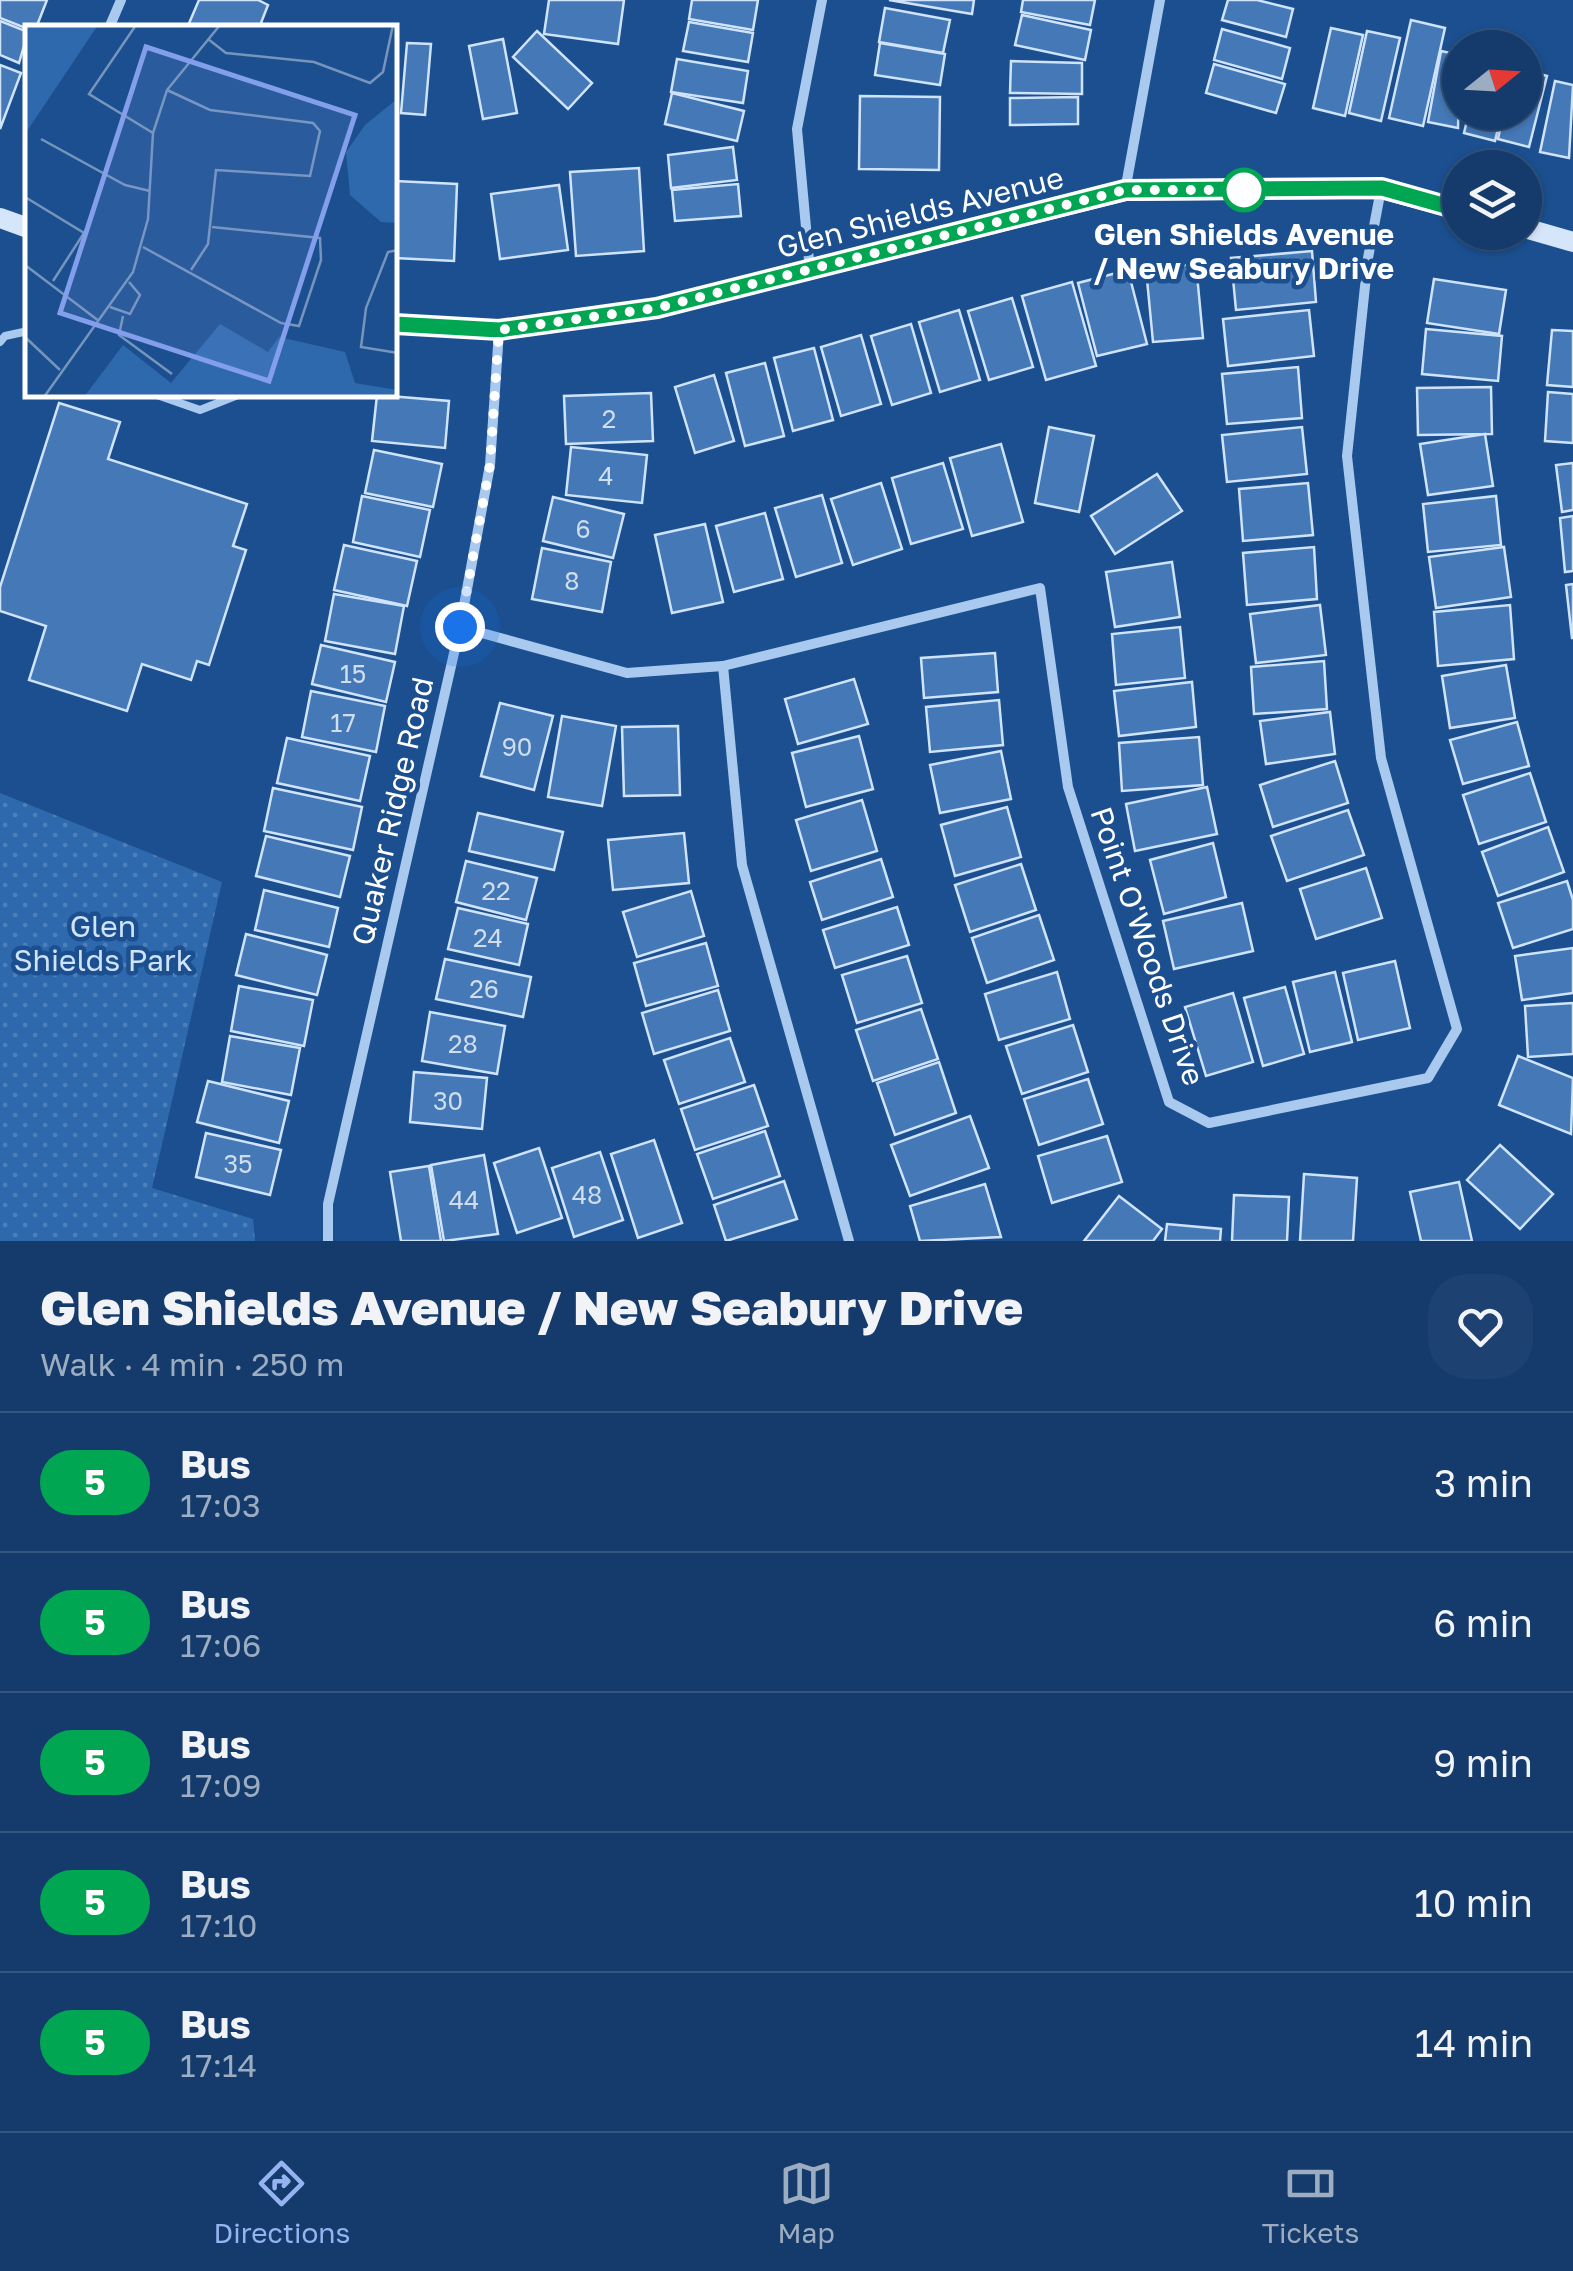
<!DOCTYPE html>
<html lang="en">
<head>
<meta charset="utf-8">
<style>
  :root { --surface:#143b6b; --page:#1d4271; --text:#f1f3f6; --muted:#9dadc1; --line:#33557e; --accent:#95b2f1 }
  body { margin:0; font-family:"Golos Text",sans-serif; background:var(--page); color:var(--text); height:100vh; display:flex; flex-direction:column; font-size:38px; white-space:nowrap }
  * { box-sizing:border-box; margin:0 }
  p { font-size:32px; color:var(--muted) }
  .icon { flex:none; width:55px; height:55px; fill:none; stroke:currentColor; stroke-width:2; stroke-linecap:round; stroke-linejoin:round }
  .map { position:relative; height:1241px; overflow:hidden }
  .side { display:flex; flex-direction:column; background:var(--surface); flex:1 }
  .side>* { flex:none }
  .badge { padding:0 20px; border-radius:32px; font-size:35px; line-height:65px }
  .needle { width:65px; rotate:72deg }
  .fabs { position:absolute; left:1442px; top:30px; display:grid; gap:20px }
  .fabs a { display:grid; place-items:center; width:100px; height:100px; border-radius:50%; background:var(--surface); box-shadow:0 2px 8px #0004,0 0 0 2px var(--line); font-size:50px }
  .you { position:absolute; width:50px; height:50px; margin:-25px; border:8px solid #fff; border-radius:50%; background:#1a73e8; box-shadow:0 0 0 15px #1a73e833 }
  .map>.badge { position:absolute; translate:-50% -50%; box-shadow:0 0 0 5px #fff }
  .round { display:grid; place-items:center; flex:none; width:105px; height:105px; border-radius:40px; background:var(--page) }
  .head { display:flex; align-items:center; justify-content:space-between; height:170px; padding:0 40px }
  h1 { font-size:48px; font-weight:800; line-height:75px }
  ul { padding:0; list-style:none }
  li { display:flex; align-items:center; gap:30px; height:140px; padding:0 40px; border-top:2px solid var(--line) }
  li div { flex:1 }
  li b { display:block; font-size:38px }
  li em { font-style:normal }
  li .badge { min-width:110px; font-weight:700; text-align:center }
  .tabs { display:flex; justify-content:space-around; align-items:center; height:140px; border-top:2px solid var(--line); background:var(--surface); font-size:28px; color:var(--muted) }
  .tabs a { display:grid; justify-items:center; gap:5px }
  .tabs .current { color:var(--accent) }
  .map>svg:first-child { display:block }
  .park { fill:url(#park-dots) }
  .building { fill:#4478b7; stroke:#cfe3fa; stroke-width:2.5 }
  .lines { fill:none; stroke-linecap:round; stroke-linejoin:round }
  .lane { stroke:#a9c9ee; stroke-width:8 }
  .street { stroke:#a9c9ee; stroke-width:10 }
  .secondary { stroke:#d6e6fa; stroke-width:20 }
  .line-casing { stroke:#fff; stroke-width:22 }
  .line { stroke:#00a651; stroke-width:15 }
  .walk { stroke:#fff; stroke-width:10; stroke-dasharray:0 18 }
  .stop-dot { fill:#fff; stroke:#00a651; stroke-width:5 }
  .labels { text-anchor:middle; dominant-baseline:central; stroke-width:9; stroke-linejoin:round; paint-order:stroke }
  .number-label { font-size:25px; fill:#d0dded }
  .street-label { font-size:30px; fill:#fff; stroke:#1b4f8f }
  .stop-label { font-size:30px; font-weight:bold; fill:#fff; stroke:#1b4f8f }
  .park-label { font-size:30px; fill:#cfe3fa; stroke:#1b4f8f }
  .inset-road { fill:none; stroke:#7695bc; stroke-width:2.5 }
  .view { fill:#839eea; fill-opacity:0.15; stroke:#839eea; stroke-width:5 }
  .inset-edge { fill:none; stroke:#fff; stroke-width:5 }
</style>
</head>
<body>
<div class="map">
<svg width="1573" height="1241" viewBox="0 0 1573 1241">
  <defs>
    <pattern id="park-dots" width="8" height="8" patternUnits="userSpaceOnUse" patternTransform="scale(2.5)"><rect width="8" height="8" fill="#2e69ad"/><path d="M2 2h.1M6 6h.1" fill="none" stroke="#4d80b9" stroke-width="1.8" stroke-linecap="round"/></pattern>
  </defs>
  <rect width="100%" height="100%" fill="#1b4f8f"/>
  <!-- park -->
  <polygon class="park" points="0,793 222,882 152,1188 253,1219 255,1241 0,1241"/>
  <!-- building -->
  <g class="building">
    <polygon points="0,0 47,0 36,28 28,29 0,18"/>
    <polygon points="199,0 258,0 268,5 259,28 187,28"/>
    <polygon points="549,0 624,0 618,44 544,34"/>
    <polygon points="692,0 758,0 753,30 689,19"/>
    <polygon points="889,0 974,0 972,14"/>
    <polygon points="1023,0 1095,0 1090,25 1021,12"/>
    <polygon points="1228,0 1257,0 1293,9 1286,37 1222,20"/>
    <polygon points="885,8 950,20 943,53 879,42"/>
    <polygon points="1022,15 1091,30 1085,60 1015,45"/>
    <polygon points="1411,20 1445,28 1423,126 1389,118"/>
    <polygon points="0,21 28,32 19,63 0,55"/>
    <polygon points="689,22 753,33 748,62 683,51"/>
    <polygon points="1331,28 1363,35 1345,116 1313,108"/>
    <polygon points="1222,29 1290,48 1282,79 1214,60"/>
    <polygon points="537,31 592,83 568,109 513,57"/>
    <polygon points="1367,31 1400,38 1381,121 1349,113"/>
    <polygon points="503,39 517,113 483,119 469,46"/>
    <polygon points="407,43 431,44 425,115 401,113"/>
    <polygon points="880,43 945,54 940,85 875,75"/>
    <polygon points="1441,51 1460,55 1458,128 1428,122"/>
    <polygon points="677,59 748,71 743,103 671,92"/>
    <polygon points="1011,61 1082,63 1082,94 1010,93"/>
    <polygon points="1214,64 1285,84 1276,113 1206,93"/>
    <polygon points="0,65 21,73 0,129"/>
    <polygon points="1525,70 1547,76 1529,147 1498,139 1504,112 1525,112"/>
    <polygon points="1555,81 1573,85 1569,158 1540,152"/>
    <polygon points="672,93 744,111 737,141 665,124"/>
    <polygon points="860,96 940,97 939,170 859,169"/>
    <polygon points="1078,97 1078,124 1010,125 1010,98"/>
    <polygon points="1469,112 1502,112 1495,141 1464,133"/>
    <polygon points="733,147 737,180 671,188 668,155"/>
    <polygon points="639,168 644,251 576,256 570,172"/>
    <polygon points="395,181 457,184 454,261 395,258"/>
    <polygon points="738,184 741,216 675,221 672,190"/>
    <polygon points="559,185 568,250 500,259 491,194"/>
    <polygon points="1312,251 1316,302 1236,310 1231,258"/>
    <polygon points="1196,264 1203,338 1153,342 1146,269"/>
    <polygon points="1128,270 1147,344 1097,356 1078,283"/>
    <polygon points="1434,279 1506,290 1499,334 1427,323"/>
    <polygon points="1072,282 1096,366 1046,380 1022,296"/>
    <polygon points="1012,298 1033,367 989,380 968,311"/>
    <polygon points="959,310 980,380 940,392 919,322"/>
    <polygon points="1309,310 1314,356 1228,366 1223,319"/>
    <polygon points="911,324 931,393 892,405 871,336"/>
    <polygon points="1426,329 1502,336 1498,381 1422,374"/>
    <polygon points="1552,330 1573,331 1573,387 1547,385"/>
    <polygon points="861,335 881,404 841,416 821,347"/>
    <polygon points="814,348 833,420 793,431 774,358"/>
    <polygon points="765,363 784,436 745,446 726,373"/>
    <polygon points="1298,367 1302,418 1227,424 1222,374"/>
    <polygon points="714,375 734,441 695,453 675,387"/>
    <polygon points="1491,387 1492,434 1418,435 1417,388"/>
    <polygon points="1548,392 1573,394 1573,443 1545,441"/>
    <polygon points="651,393 653,441 566,444 564,396"/>
    <polygon points="377,395 449,401 445,448 372,441"/>
    <polygon points="59,403 120,422 108,459 247,504 233,546 246,550 209,665 197,661 191,680 142,664 127,711 29,680 46,626 0,611 0,587"/>
    <polygon points="1049,427 1094,436 1079,512 1035,503"/>
    <polygon points="1302,427 1307,474 1227,482 1222,435"/>
    <polygon points="1485,434 1493,486 1428,495 1420,444"/>
    <polygon points="1001,444 1023,522 972,536 950,458"/>
    <polygon points="571,447 647,455 642,503 566,495"/>
    <polygon points="374,450 442,464 433,507 365,493"/>
    <polygon points="943,463 963,529 911,544 892,478"/>
    <polygon points="1573,463 1573,510 1562,512 1556,465"/>
    <polygon points="1157,474 1182,511 1115,554 1091,516"/>
    <polygon points="881,483 902,549 853,565 831,499"/>
    <polygon points="1308,483 1313,535 1243,541 1239,489"/>
    <polygon points="822,495 842,563 796,577 775,508"/>
    <polygon points="362,496 430,510 420,557 353,542"/>
    <polygon points="1496,496 1501,545 1428,552 1423,504"/>
    <polygon points="553,497 624,514 613,558 543,541"/>
    <polygon points="765,513 783,579 734,592 716,526"/>
    <polygon points="1573,516 1573,571 1565,572 1560,518"/>
    <polygon points="705,524 723,602 672,613 655,535"/>
    <polygon points="344,545 417,561 407,606 334,590"/>
    <polygon points="1314,547 1317,599 1247,605 1243,553"/>
    <polygon points="1504,547 1511,597 1436,608 1429,557"/>
    <polygon points="542,548 611,562 602,612 532,599"/>
    <polygon points="1172,562 1180,617 1115,627 1106,572"/>
    <polygon points="1573,584 1573,638 1572,638 1566,585"/>
    <polygon points="334,594 404,606 395,654 325,641"/>
    <polygon points="1320,605 1326,655 1256,663 1250,614"/>
    <polygon points="1510,605 1514,659 1438,666 1434,612"/>
    <polygon points="1180,627 1185,678 1116,685 1112,634"/>
    <polygon points="321,645 395,662 386,702 312,684"/>
    <polygon points="995,653 998,692 924,698 921,658"/>
    <polygon points="1324,661 1327,709 1254,714 1251,667"/>
    <polygon points="1506,665 1515,718 1450,728 1442,676"/>
    <polygon points="854,679 868,724 798,744 785,699"/>
    <polygon points="1192,682 1196,727 1119,736 1114,691"/>
    <polygon points="311,691 385,706 376,752 302,737"/>
    <polygon points="999,700 1003,745 930,752 926,707"/>
    <polygon points="500,703 553,716 534,790 481,776"/>
    <polygon points="1330,712 1335,754 1266,764 1260,721"/>
    <polygon points="562,716 616,726 602,806 548,797"/>
    <polygon points="1517,722 1529,766 1463,784 1450,740"/>
    <polygon points="678,726 680,795 624,796 622,727"/>
    <polygon points="859,736 873,789 806,807 792,753"/>
    <polygon points="1199,737 1203,785 1122,791 1119,743"/>
    <polygon points="287,738 370,756 360,801 277,783"/>
    <polygon points="1001,751 1011,799 940,813 930,765"/>
    <polygon points="1335,761 1348,803 1273,827 1260,785"/>
    <polygon points="1530,773 1546,822 1479,844 1463,795"/>
    <polygon points="1207,787 1217,834 1135,851 1126,804"/>
    <polygon points="273,788 362,807 353,850 264,831"/>
    <polygon points="862,800 877,851 811,871 796,820"/>
    <polygon points="1007,807 1021,857 955,876 941,825"/>
    <polygon points="1348,810 1364,855 1287,881 1271,836"/>
    <polygon points="478,813 563,832 554,870 469,851"/>
    <polygon points="1548,827 1564,872 1498,896 1482,852"/>
    <polygon points="684,833 689,883 613,890 608,840"/>
    <polygon points="266,836 350,856 340,897 256,876"/>
    <polygon points="1213,843 1226,897 1164,914 1150,860"/>
    <polygon points="881,859 893,897 822,920 810,882"/>
    <polygon points="466,861 537,878 526,920 456,902"/>
    <polygon points="1021,864 1036,910 970,932 955,885"/>
    <polygon points="1366,868 1382,918 1316,939 1300,889"/>
    <polygon points="1567,881 1573,900 1573,929 1513,948 1498,903"/>
    <polygon points="264,890 338,908 329,947 255,930"/>
    <polygon points="691,891 704,936 637,957 623,912"/>
    <polygon points="1242,903 1253,951 1174,969 1163,921"/>
    <polygon points="897,907 909,945 835,968 823,930"/>
    <polygon points="458,908 528,924 519,965 448,949"/>
    <polygon points="1039,915 1054,960 987,983 972,938"/>
    <polygon points="246,934 327,955 317,995 236,975"/>
    <polygon points="706,943 718,986 646,1006 634,963"/>
    <polygon points="1573,948 1573,993 1522,1000 1515,956"/>
    <polygon points="907,956 922,1003 857,1023 842,975"/>
    <polygon points="445,959 531,977 523,1017 436,999"/>
    <polygon points="1395,961 1410,1028 1358,1040 1343,973"/>
    <polygon points="1057,972 1070,1019 999,1040 985,994"/>
    <polygon points="1335,972 1352,1042 1310,1052 1293,982"/>
    <polygon points="239,986 313,1000 304,1046 231,1031"/>
    <polygon points="1285,987 1304,1054 1263,1066 1244,998"/>
    <polygon points="718,990 730,1031 654,1054 642,1013"/>
    <polygon points="1233,993 1253,1062 1206,1076 1185,1007"/>
    <polygon points="1573,1003 1573,1054 1528,1057 1525,1006"/>
    <polygon points="921,1009 938,1059 873,1081 856,1030"/>
    <polygon points="430,1012 505,1026 497,1074 422,1061"/>
    <polygon points="1073,1025 1088,1072 1022,1094 1006,1046"/>
    <polygon points="230,1036 300,1048 291,1095 222,1082"/>
    <polygon points="730,1038 745,1082 679,1104 664,1060"/>
    <polygon points="1518,1056 1573,1078 1571,1134 1499,1105"/>
    <polygon points="939,1062 956,1113 895,1135 877,1083"/>
    <polygon points="414,1072 487,1078 482,1129 410,1122"/>
    <polygon points="1088,1079 1103,1124 1039,1145 1024,1099"/>
    <polygon points="208,1081 289,1101 279,1143 197,1122"/>
    <polygon points="754,1085 768,1126 695,1150 681,1109"/>
    <polygon points="970,1116 989,1168 910,1196 891,1145"/>
    <polygon points="765,1131 780,1176 713,1199 697,1154"/>
    <polygon points="206,1133 281,1150 270,1195 196,1177"/>
    <polygon points="1107,1136 1122,1182 1052,1203 1038,1156"/>
    <polygon points="654,1140 682,1223 638,1238 611,1154"/>
    <polygon points="1500,1145 1553,1194 1520,1229 1467,1180"/>
    <polygon points="539,1148 562,1218 517,1233 494,1163"/>
    <polygon points="600,1152 623,1220 574,1237 552,1168"/>
    <polygon points="484,1155 498,1234 444,1241 431,1165"/>
    <polygon points="429,1166 441,1241 401,1241 390,1172"/>
    <polygon points="1304,1174 1357,1178 1353,1241 1300,1241"/>
    <polygon points="784,1181 797,1219 726,1241 714,1205"/>
    <polygon points="1459,1182 1472,1241 1421,1241 1410,1192"/>
    <polygon points="985,1184 1001,1237 920,1241 910,1206"/>
    <polygon points="1234,1195 1289,1197 1287,1241 1232,1241"/>
    <polygon points="1119,1196 1162,1229 1153,1241 1084,1241"/>
    <polygon points="1167,1224 1221,1229 1220,1241 1165,1241"/>
  </g>
  <g class="lines">
    <!-- lane -->
    <g class="lane">
      <polyline points="0,342 5,336 28,331"/>
      <polyline points="157,395 200,410 238,395"/>
    </g>
    <!-- street -->
    <g class="street">
      <polyline points="109,28 121,0"/>
      <polyline points="1125,191 1160,0"/>
      <polyline points="810,271 797,129 822,0"/>
      <polyline points="460,627 627,673 723,666 1040,588 1068,787 1169,1102 1209,1123 1428,1078 1457,1029 1381,758 1347,456 1368,258 1381,189"/>
      <polyline points="723,666 742,865 849,1241"/>
      <polyline points="328,1241 328,1204 460,627 490,465 499,331"/>
    </g>
    <!-- secondary -->
    <g class="secondary">
      <polyline points="0,218 28,228"/>
      <polyline points="1525,228 1573,242"/>
      <polyline points="395,324 499,330 657,308 1125,191 1381,189 1460,210"/>
    </g>
  </g>
  <g class="lines">
    <defs>
      <polyline id="line" points="395,324 499,330 657,308 1125,190 1382,188 1460,210"/>
    </defs>
    <!-- line casing -->
    <use href="#line" class="line-casing"/>
    <!-- line -->
    <use href="#line" class="line"/>
    <!-- walk -->
    <polyline class="walk" points="460,627 490,465 499,330 657,308 1125,190 1244,190"/>
  </g>
  <!-- markers -->
  <circle class="stop-dot" cx="1244" cy="190" r="20"/>
  <g class="labels">
    <!-- number labels -->
    <g class="number-label">
      <text x="609" y="418">2</text>
      <text x="606" y="475">4</text>
      <text x="583" y="528">6</text>
      <text x="572" y="580">8</text>
      <text x="353" y="673">15</text>
      <text x="343" y="722">17</text>
      <text x="517" y="746">90</text>
      <text x="496" y="890">22</text>
      <text x="488" y="937">24</text>
      <text x="484" y="988">26</text>
      <text x="463" y="1043">28</text>
      <text x="448" y="1100">30</text>
      <text x="238" y="1163">35</text>
      <text x="587" y="1194">48</text>
      <text x="464" y="1199">44</text>
    </g>
    <!-- street labels -->
    <g class="street-label">
      <text transform="translate(920 212) rotate(-14)">Glen Shields Avenue</text>
      <text transform="translate(392 811) rotate(-77)">Quaker Ridge Road</text>
      <text transform="translate(1148 946) rotate(71)">Point O'Woods Drive</text>
    </g>
    <!-- stop labels -->
    <g class="stop-label">
      <text x="1244" y="234">Glen Shields Avenue<tspan x="1244" dy="34">/ New Seabury Drive</tspan></text>
    </g>
    <!-- park labels -->
    <g class="park-label">
      <text x="103" y="926">Glen<tspan x="103" dy="34">Shields Park</tspan></text>
    </g>
  </g>
  <!-- overview -->
  <g transform="translate(25 25)">
    <rect width="372" height="372" fill="#1b4f8f"/>
    <path d="M0,0H73L0,109Z" fill="#2e69ad"/>
    <path d="M372,74V198L356,197L325,170L321,127L340,100ZM195,299L243,327L254,312L320,327L330,358L372,365V372H59L98,320L146,358Z" fill="#2e69ad"/>
    <path class="inset-road" d="M111,0L64,69L128,108M183,14L201,28L289,37L345,58L358,47L368,0M142,65L185,85L288,98L295,106L285,151L191,145L183,219L166,245M16,114L100,160L125,166M0,172L59,208L28,256M118,222L256,298L274,301L296,235L295,213L187,202M373,225L363,227L341,283L336,322L373,328M0,240L74,296M85,282L105,289L115,270L104,257M98,291L94,310L147,349M0,312L35,345M19,372L108,247L123,194L128,108L142,65L195,0"/>
    <path class="view" d="M121,22L330,90L244,356L35,288Z"/>
    <rect width="372" height="372" class="inset-edge"/>
  </g>
</svg>
<div class="fabs">
<a><svg class="needle" viewBox="-14 -14 28 28"><path d="M0-13l5 13h-10z" fill="#e53935"/><path d="M0 13l5-13h-10z" fill="#9dadc1"/></svg></a>
<a><svg class="icon" aria-label="layers" viewBox="0 0 24 24"><path d="M12 4l9 5-9 5-9-5zM3 14l9 5 9-5"/></svg></a>
</div>
<div class="you" style="left:460px;top:627px"></div>
</div>
<section class="side">
<div class="head"><div><h1>Glen Shields Avenue / New Seabury Drive</h1><p>Walk · 4 min · 250 m</p></div><a class="round"><svg class="icon" aria-label="heart" viewBox="0 0 24 24"><path d="M12 20l-8-8c-3-5 5-10 8-4 3-6 11-1 8 4z"/></svg></a></div>
<ul>
<li><span class="badge" style="background:#00a651;color:#fff">5</span><div><b>Bus</b><p>17:03</p></div><em>3 min</em></li>
<li><span class="badge" style="background:#00a651;color:#fff">5</span><div><b>Bus</b><p>17:06</p></div><em>6 min</em></li>
<li><span class="badge" style="background:#00a651;color:#fff">5</span><div><b>Bus</b><p>17:09</p></div><em>9 min</em></li>
<li><span class="badge" style="background:#00a651;color:#fff">5</span><div><b>Bus</b><p>17:10</p></div><em>10 min</em></li>
<li><span class="badge" style="background:#00a651;color:#fff">5</span><div><b>Bus</b><p>17:14</p></div><em>14 min</em></li>
</ul>
</section>
<nav class="tabs">
<a class="current"><svg class="icon" aria-label="directions" viewBox="0 0 24 24"><path d="M12 3l9 9-9 9-9-9zM9 14v-3h6M13 9l2 2-2 2"/></svg>Directions</a>
<a><svg class="icon" aria-label="map" viewBox="0 0 24 24"><path d="M3 6l6-2 6 2 6-2v14l-6 2-6-2-6 2zM9 4v14M15 6v14"/></svg>Map</a>
<a><svg class="icon" aria-label="tickets" viewBox="0 0 24 24"><path d="M3 7h18v10H3zM15 7v10"/></svg>Tickets</a>
</nav>
</body>
</html>
